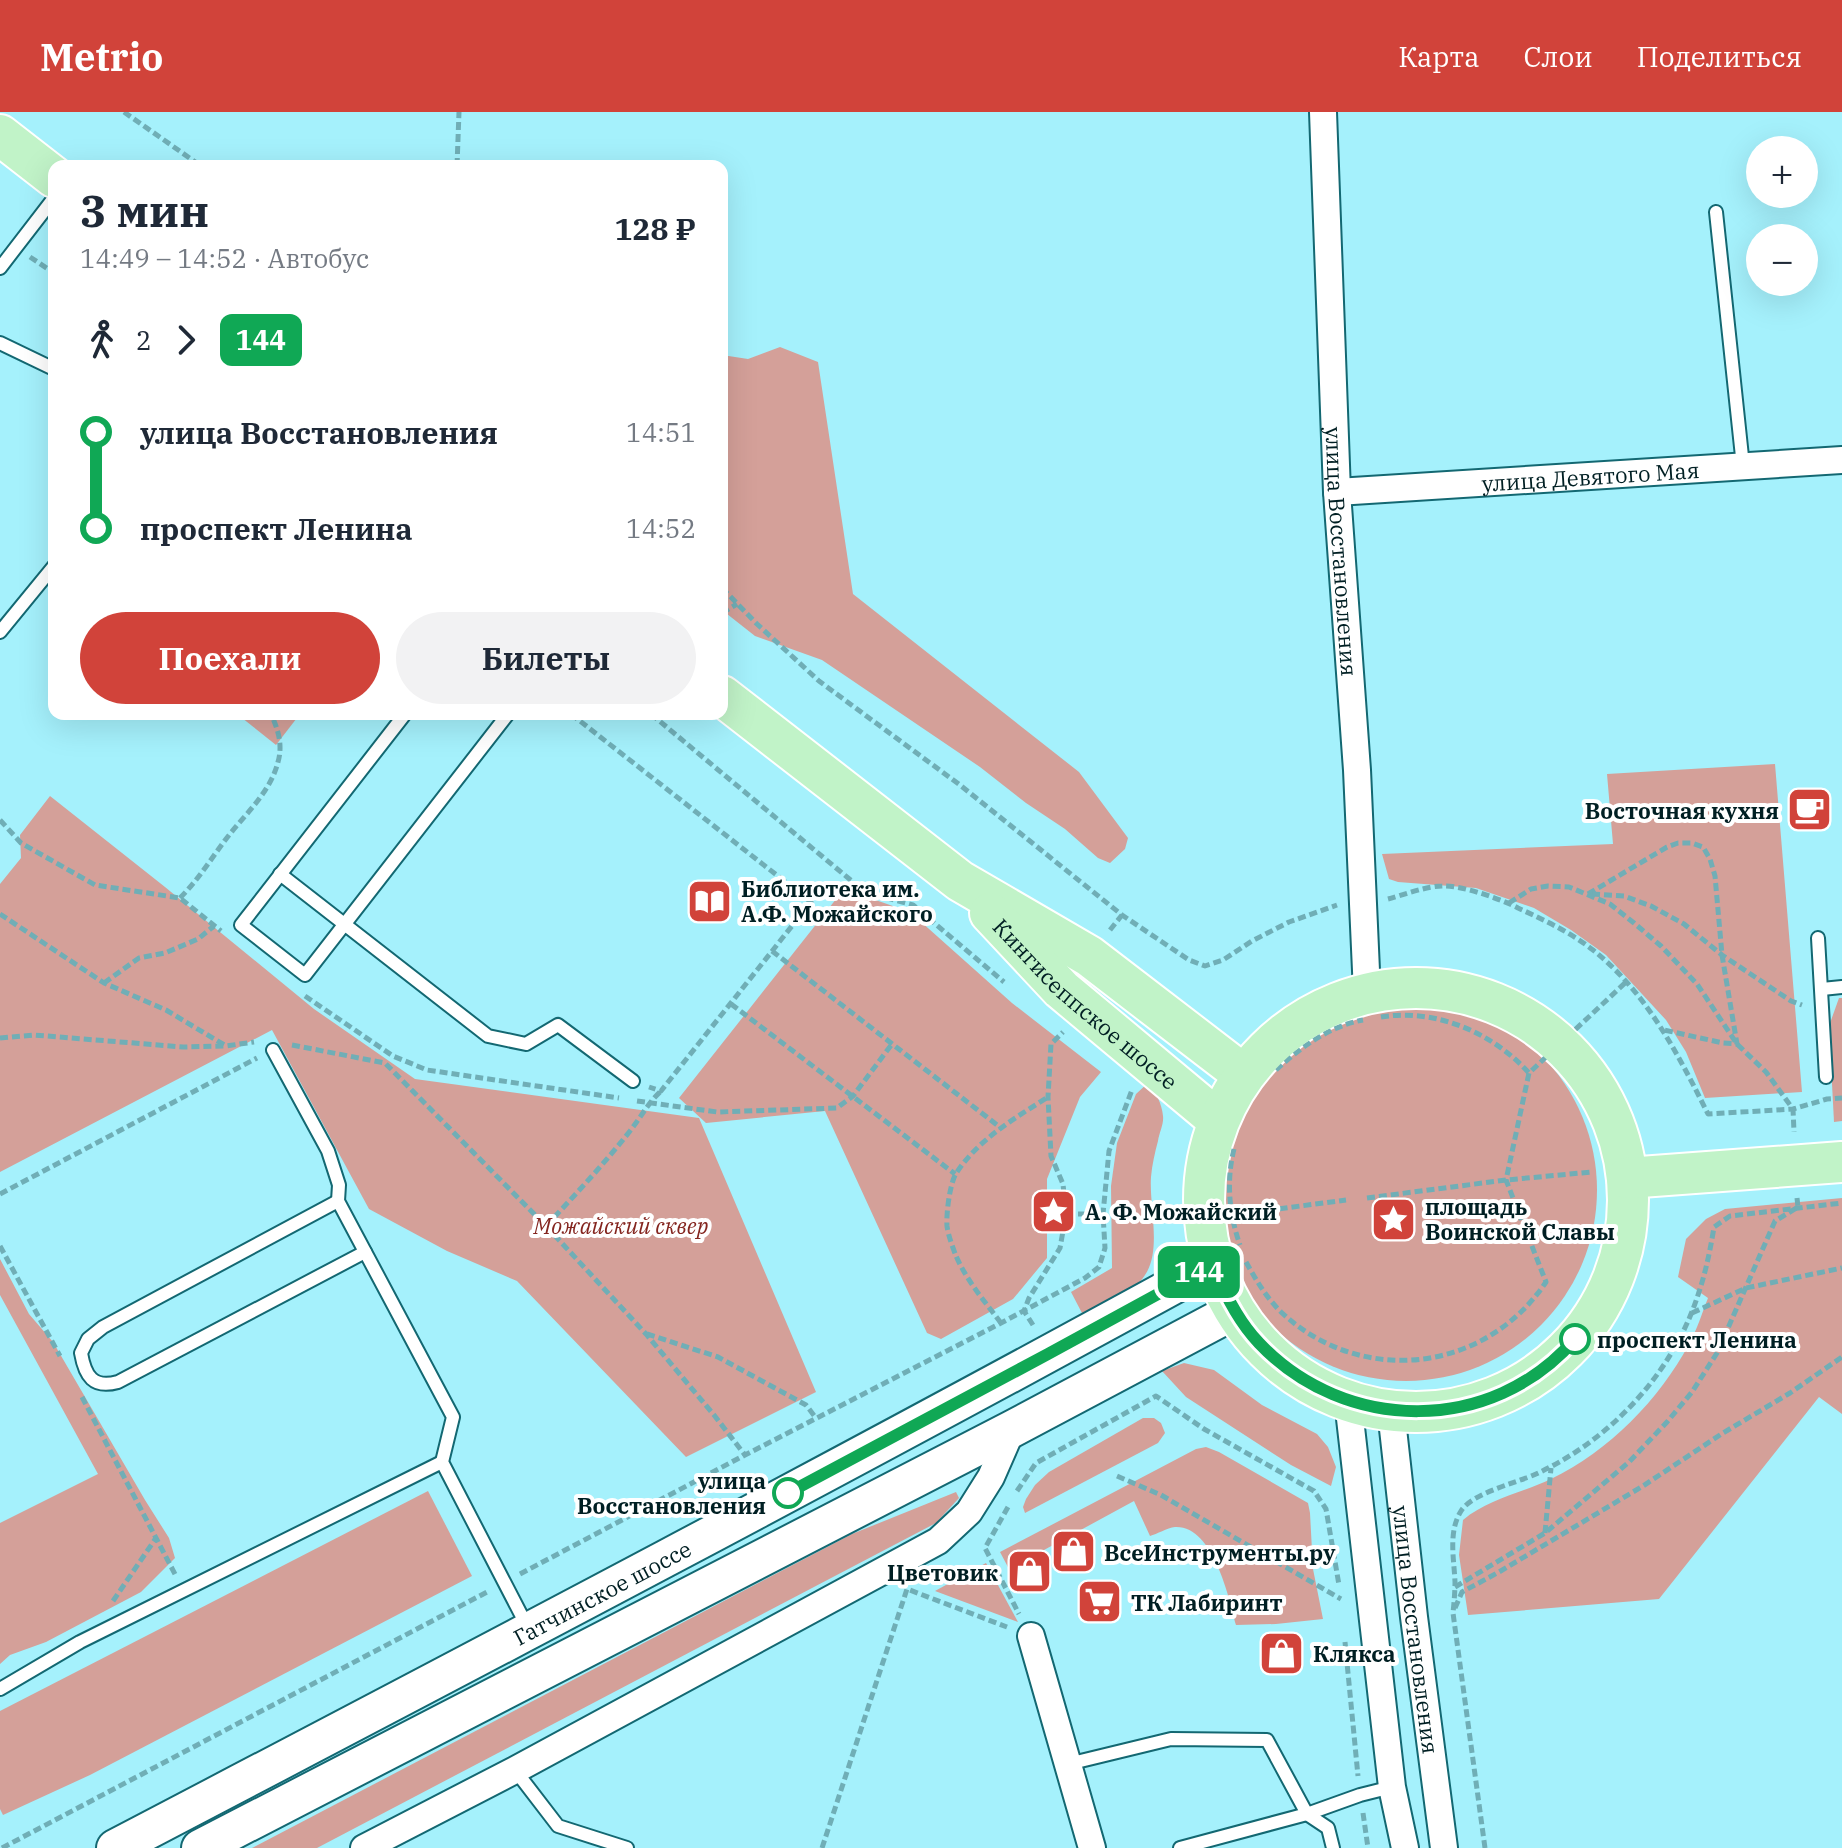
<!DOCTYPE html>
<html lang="ru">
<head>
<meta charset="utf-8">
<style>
  :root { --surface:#fff; --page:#f2f2f3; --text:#1f2937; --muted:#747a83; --accent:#d1433a }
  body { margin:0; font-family:"IBM Plex Serif",serif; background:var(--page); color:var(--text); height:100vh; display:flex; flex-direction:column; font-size:30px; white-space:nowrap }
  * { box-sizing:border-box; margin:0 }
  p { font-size:26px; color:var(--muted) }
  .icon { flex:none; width:44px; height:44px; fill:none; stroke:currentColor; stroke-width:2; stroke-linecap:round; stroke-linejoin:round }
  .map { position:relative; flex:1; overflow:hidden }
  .details { position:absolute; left:48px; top:48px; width:680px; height:560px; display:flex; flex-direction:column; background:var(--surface); border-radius:16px; box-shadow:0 8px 32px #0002 }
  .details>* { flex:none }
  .badge { padding:0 16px; border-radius:12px; font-size:28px; line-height:52px }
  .tools { position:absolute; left:1746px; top:24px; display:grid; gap:16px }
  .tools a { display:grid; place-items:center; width:72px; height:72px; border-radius:50%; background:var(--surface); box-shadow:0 8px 32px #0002; font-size:40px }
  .map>.badge { position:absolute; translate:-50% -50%; box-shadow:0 0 0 4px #fff }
  .legs { display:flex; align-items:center; gap:12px; height:88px; padding:0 32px; font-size:26px }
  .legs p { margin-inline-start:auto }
  .head { display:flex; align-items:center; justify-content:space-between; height:136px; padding:0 32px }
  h1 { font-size:44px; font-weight:800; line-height:60px }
  .action { display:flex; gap:16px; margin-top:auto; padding:16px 32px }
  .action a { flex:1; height:92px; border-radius:48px; background:var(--accent); color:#fff; font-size:32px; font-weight:800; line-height:92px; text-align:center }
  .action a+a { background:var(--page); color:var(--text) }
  ul { padding:0 32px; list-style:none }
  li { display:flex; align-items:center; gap:28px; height:96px; font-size:30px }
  li i { display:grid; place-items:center; width:12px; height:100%; margin:0 10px; background:currentColor }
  li i::after { content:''; width:20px; height:20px; margin:-10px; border:6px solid; border-radius:50%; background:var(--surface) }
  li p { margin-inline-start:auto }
  li:first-child i { background:linear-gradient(#0000 50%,currentColor 0) }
  li:last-child i { background:linear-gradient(currentColor 50%,#0000 0) }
  header { display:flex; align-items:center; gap:48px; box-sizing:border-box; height:112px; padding:0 40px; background:var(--accent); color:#fff }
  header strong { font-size:38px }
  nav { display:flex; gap:44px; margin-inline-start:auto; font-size:28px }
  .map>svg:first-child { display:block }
  .green { fill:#d4a099 }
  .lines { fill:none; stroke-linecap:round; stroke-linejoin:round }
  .lane-casing { stroke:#136872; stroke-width:16 }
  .street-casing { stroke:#136872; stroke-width:30 }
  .secondary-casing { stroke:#136872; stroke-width:40 }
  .primary-casing { stroke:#fff; stroke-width:44 }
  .path { stroke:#70aeb6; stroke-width:5; stroke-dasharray:8 4; stroke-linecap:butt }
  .lane { stroke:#fff; stroke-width:12 }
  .street { stroke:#fff; stroke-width:26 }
  .secondary { stroke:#fff; stroke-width:36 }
  .primary { stroke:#c1f3c8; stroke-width:40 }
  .line-1-casing { stroke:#fff; stroke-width:18 }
  .line-1 { stroke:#10a855; stroke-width:12 }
  .stop-1-dot { fill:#fff; stroke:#10a855; stroke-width:4 }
  .labels { text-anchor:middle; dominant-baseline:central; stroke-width:8; stroke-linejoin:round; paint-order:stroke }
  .street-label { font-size:22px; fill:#001f23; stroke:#fff }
  .poi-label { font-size:22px; font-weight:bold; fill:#001f23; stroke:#fff; text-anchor:start }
  .park-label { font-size:22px; font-style:italic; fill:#84251f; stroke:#fff }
  .stop-label { font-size:22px; font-weight:bold; fill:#001f23; stroke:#fff; text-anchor:start }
</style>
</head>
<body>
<header>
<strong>Metrio</strong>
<nav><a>Карта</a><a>Слои</a><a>Поделиться</a></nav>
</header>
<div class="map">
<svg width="1842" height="1736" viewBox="0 0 1842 1736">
  <rect width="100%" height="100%" fill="#a5f1fc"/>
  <!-- green -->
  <g class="green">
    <polygon points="780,235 818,250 853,482 1079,660 1128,726 1125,737 1110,751 1098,746 1065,717 1026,691 980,655 822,548 755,524 722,498 722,243 748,247"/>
    <polygon points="237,602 300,602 276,633"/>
    <polygon points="1775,652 1802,980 1705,986 1686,940 1666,908 1606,843 1571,818 1534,796 1476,776 1398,770 1389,767 1382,742 1613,732 1607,662"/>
    <polygon points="50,684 165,775 314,897 415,967 699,1006 816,1280 686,1345 517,1169 447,1139 369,1097 272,918 0,1060 0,772 21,746 20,723"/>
    <polygon points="844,777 910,800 1012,891 1101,960 1080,985 1047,1067 1047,1146 1013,1187 941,1227 927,1221 825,999 706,1011 679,986"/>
    <polygon points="1839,886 1842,886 1842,1009 1834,1010 1829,914"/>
    <circle cx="1406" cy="1078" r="191"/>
    <path d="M1149,970C1156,981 1162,992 1163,1004C1164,1012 1159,1021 1158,1029C1155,1040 1152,1053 1151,1065C1149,1094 1162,1139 1145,1163C1132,1183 1103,1193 1083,1203L1071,1180L1112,1156L1111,1074L1117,1031L1136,982Z"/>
    <path d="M1842,1086V1302L1819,1285L1659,1487L1468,1503L1459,1443L1463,1408C1488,1387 1522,1381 1551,1367C1609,1339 1659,1288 1689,1232C1697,1218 1702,1201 1708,1186L1678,1165L1686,1127L1706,1107L1725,1097Z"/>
    <polygon points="0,1147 29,1202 53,1230 145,1388 169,1426 175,1446 141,1480 46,1530 10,1543 0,1552 0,1411 98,1362 0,1183"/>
    <polygon points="1184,1251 1214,1258 1262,1293 1317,1322 1328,1335 1336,1355 1331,1374 1291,1353 1186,1285 1162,1259"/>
    <polygon points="1143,1306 1154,1306 1161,1311 1165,1321 1158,1331 1025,1401 1023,1395 1026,1387 1035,1373 1049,1360"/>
    <path d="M1206,1335L1219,1340L1308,1391L1310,1401L1313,1457L1323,1507L1276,1512L1236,1513C1229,1485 1213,1413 1175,1415C1167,1416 1157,1422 1150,1424L1134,1389L1009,1457L1000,1440L1196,1337Z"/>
    <polygon points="428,1379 472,1464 90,1663 3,1703 0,1697 0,1599"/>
    <polygon points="956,1380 959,1386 936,1411 317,1736 252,1736 852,1422"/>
    <polygon points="986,1451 1018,1510 935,1479"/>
  </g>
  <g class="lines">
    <defs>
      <g id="lane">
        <polyline points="1716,100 1743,354"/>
        <polyline points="0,156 54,86"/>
        <polyline points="0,231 54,257"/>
        <polyline points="0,520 54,454"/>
        <polyline points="405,602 241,813 305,863 508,602"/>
        <polyline points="280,762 488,924 526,932 558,913 633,969"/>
        <polyline points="1818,826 1826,965"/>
        <polyline points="1822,877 1842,875"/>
        <polyline points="273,938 328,1039 339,1073 338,1089 453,1305 442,1350 528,1516"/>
        <path d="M338,1089L103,1215L88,1227L81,1241C85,1264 93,1277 118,1270L365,1140"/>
        <polyline points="0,1577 80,1530 442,1350"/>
        <polyline points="1068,1652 1171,1627 1267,1628 1307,1702 1328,1716 1333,1736"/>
        <polyline points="515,1658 558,1714 627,1736"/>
        <polyline points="1180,1736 1307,1702 1360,1683 1392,1675"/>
      </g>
      <g id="street">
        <path id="s1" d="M1323,0L1337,380L1357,658L1367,881"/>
        <path id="s2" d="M1337,380L1842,348"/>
        <polyline points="1348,1289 1392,1675 1405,1736"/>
        <path id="s3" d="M1391,1299L1414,1505L1444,1736"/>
        <polyline points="1031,1524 1092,1736"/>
        <polyline points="364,1736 515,1658 938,1429 969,1400 991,1365 1012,1317"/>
      </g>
      <g id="secondary">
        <path id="s4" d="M115,1736C482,1544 850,1351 1213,1152"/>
        <polyline points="200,1736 1012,1317 1234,1199"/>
      </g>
      <g id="primary">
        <polyline points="0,23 54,65"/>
        <polyline points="722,584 960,769 1089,844 1244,963"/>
        <path id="s5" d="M990,801L1061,877L1218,1008"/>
        <circle cx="1416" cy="1088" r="212"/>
        <polyline points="1627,1066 1842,1050"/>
      </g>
    </defs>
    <!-- lane casing -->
    <use href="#lane" class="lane-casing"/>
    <!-- street casing -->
    <use href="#street" class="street-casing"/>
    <!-- secondary casing -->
    <use href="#secondary" class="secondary-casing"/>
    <!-- primary casing -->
    <use href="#primary" class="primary-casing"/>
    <!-- path -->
    <g class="path">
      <polyline points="124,0 201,54"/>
      <polyline points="457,54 459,0"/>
      <polyline points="30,145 54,161"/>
      <polyline points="722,476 757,512 819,569 960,673 1122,803 1189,848 1205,854 1223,848 1252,829 1289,810 1337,793"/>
      <polyline points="722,501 737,492"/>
      <polyline points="571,602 811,790 661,979 649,975"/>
      <polyline points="651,602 865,780 913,793 1004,870"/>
      <polyline points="0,708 21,731 95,773 180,786 221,819"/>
      <polyline points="1588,782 1667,735 1678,731 1692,731 1703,735 1710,747 1715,764 1722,843 1737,932 1723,931 1664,918"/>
      <polyline points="1592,782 1624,784 1651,794 1684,812 1722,843 1791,889 1802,893"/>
      <path d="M180,786C198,768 211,747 226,727C245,702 270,681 278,650C283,633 278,617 271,602"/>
      <path d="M1388,787C1403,783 1427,774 1442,774C1461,773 1501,787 1518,796C1544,808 1570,820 1593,838C1647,881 1678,942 1708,1002L1793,997L1827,987L1842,986"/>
      <polyline points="1509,791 1531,777 1548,774 1569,775 1610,792 1634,811 1661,834 1697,872 1737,932 1766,960 1793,997 1794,1020"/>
      <polyline points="0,802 104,871 166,898 226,934 254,930"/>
      <polyline points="1110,818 1122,803"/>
      <polyline points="772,839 1001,1016"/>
      <polyline points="104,871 139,846 165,841 198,827 214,814"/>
      <polyline points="305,884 393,944 427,958 619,986"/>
      <polyline points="731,892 955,1062"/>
      <path d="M1381,905C1436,896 1493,921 1529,961"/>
      <polyline points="0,926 34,923 183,935 225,934"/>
      <polyline points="292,933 385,951 546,1114 646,1222 714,1303 745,1343"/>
      <path d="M1276,958C1300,936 1329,914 1363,908"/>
      <polyline points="637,989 717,1000 837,996 853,984 892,932"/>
      <path d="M1234,1037C1226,1069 1229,1102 1240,1133"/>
      <polyline points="0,1082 257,946"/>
      <polyline points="1367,1086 1506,1068 1592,1060"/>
      <polyline points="1066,1102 1103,1102"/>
      <polyline points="1232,1103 1346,1088"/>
      <path d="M546,1114C575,1083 604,1052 630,1019C641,1005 648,991 661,979"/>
      <polyline points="0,1134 60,1244"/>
      <path d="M1246,1150C1256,1168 1266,1185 1281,1200C1361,1275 1485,1261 1546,1170L1506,1068L1529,961L1626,870"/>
      <polyline points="1692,1201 1746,1176 1842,1156"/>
      <path d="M1001,1211C985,1190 967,1169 956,1144C953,1136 948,1123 947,1114C946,1102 950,1069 957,1060C979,1027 1015,1006 1048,985"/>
      <polyline points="1033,1213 1024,1199 1029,1186 1060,1136 1066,1102 1063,1072 1051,1044 1048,985 1051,932 1063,920"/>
      <polyline points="647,1222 718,1245 806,1293 816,1306"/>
      <polyline points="82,1285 176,1464"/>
      <polyline points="1117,1364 1161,1383 1341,1487"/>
      <polyline points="1017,1379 1036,1351 1156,1284 1204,1317 1314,1379 1326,1397 1339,1473"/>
      <polyline points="1008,1395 985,1436 1019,1502"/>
      <polyline points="1545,1421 1551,1356"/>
      <polyline points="520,1462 745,1343 1001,1211 1085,1166 1099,1155 1105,1136 1103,1102 1109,1039 1132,978"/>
      <polyline points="1455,1475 1545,1421 1629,1350 1667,1310 1692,1280 1717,1241 1775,1109 1798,1095 1797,1086"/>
      <polyline points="113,1489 156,1426"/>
      <polyline points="1455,1496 1462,1480 1499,1460 1643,1374 1723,1321 1790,1281 1842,1245"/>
      <polyline points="1345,1530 1358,1664"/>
      <polyline points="1363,1701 1368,1736"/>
      <polyline points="2,1736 487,1480"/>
      <polyline points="822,1736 907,1477 1007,1515"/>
      <path d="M1485,1736L1453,1501C1454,1491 1455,1480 1455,1470C1454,1446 1448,1420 1461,1399C1472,1381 1516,1371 1536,1362C1610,1328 1671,1263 1697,1186C1705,1163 1710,1140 1714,1115L1730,1104L1842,1091"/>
    </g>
    <!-- lane -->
    <use href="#lane" class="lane"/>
    <!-- street -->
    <use href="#street" class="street"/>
    <!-- secondary -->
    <use href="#secondary" class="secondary"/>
    <!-- primary -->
    <use href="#primary" class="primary"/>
  </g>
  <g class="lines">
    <defs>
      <path id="line-1" d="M788,1381L1048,1242L1213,1152C1224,1181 1238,1209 1259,1231C1345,1322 1492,1323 1575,1227"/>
    </defs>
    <!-- line-1 casing -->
    <use href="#line-1" class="line-1-casing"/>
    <!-- line-1 -->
    <use href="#line-1" class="line-1"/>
  </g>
  <!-- icons -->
  <defs>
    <symbol id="cafe-square" viewBox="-11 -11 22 22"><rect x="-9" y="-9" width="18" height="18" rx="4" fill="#d1433a" stroke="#fff"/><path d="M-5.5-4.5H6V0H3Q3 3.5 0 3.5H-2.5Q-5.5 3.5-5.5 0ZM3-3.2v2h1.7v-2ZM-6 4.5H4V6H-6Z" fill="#fff"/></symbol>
    <symbol id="library-square" viewBox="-11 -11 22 22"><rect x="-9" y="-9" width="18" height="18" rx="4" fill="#d1433a" stroke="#fff"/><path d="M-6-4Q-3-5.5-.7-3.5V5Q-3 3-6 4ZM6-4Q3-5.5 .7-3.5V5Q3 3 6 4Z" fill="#fff"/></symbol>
    <symbol id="sight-square" viewBox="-11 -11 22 22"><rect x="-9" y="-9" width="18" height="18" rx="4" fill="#d1433a" stroke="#fff"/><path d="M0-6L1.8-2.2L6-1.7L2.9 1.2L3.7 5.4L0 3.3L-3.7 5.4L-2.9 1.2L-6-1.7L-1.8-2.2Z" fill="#fff"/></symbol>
    <symbol id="shop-square" viewBox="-11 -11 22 22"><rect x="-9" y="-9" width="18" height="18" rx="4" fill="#d1433a" stroke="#fff"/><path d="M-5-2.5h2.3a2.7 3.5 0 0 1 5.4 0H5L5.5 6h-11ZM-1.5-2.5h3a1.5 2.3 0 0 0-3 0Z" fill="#fff"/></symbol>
    <symbol id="supermarket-square" viewBox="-11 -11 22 22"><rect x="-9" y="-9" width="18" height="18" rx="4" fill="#d1433a" stroke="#fff"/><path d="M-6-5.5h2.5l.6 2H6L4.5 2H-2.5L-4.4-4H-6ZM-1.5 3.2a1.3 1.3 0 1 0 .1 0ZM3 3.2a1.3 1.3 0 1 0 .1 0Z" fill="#fff"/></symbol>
  </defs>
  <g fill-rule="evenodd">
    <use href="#cafe-square" x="1784" y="672" width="51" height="51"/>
    <use href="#library-square" x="684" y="764" width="51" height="51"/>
    <use href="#sight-square" x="1028" y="1074" width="51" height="51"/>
    <use href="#sight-square" x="1368" y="1082" width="51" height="51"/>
    <use href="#shop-square" x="1048" y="1414" width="51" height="51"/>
    <use href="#shop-square" x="1004" y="1434" width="51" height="51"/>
    <use href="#supermarket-square" x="1074" y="1464" width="51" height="51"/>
    <use href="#shop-square" x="1256" y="1516" width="51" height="51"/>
  </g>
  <!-- markers -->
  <g class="stop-1-dot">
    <circle cx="1575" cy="1227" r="14"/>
    <circle cx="788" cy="1381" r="14"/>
  </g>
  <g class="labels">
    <!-- street labels -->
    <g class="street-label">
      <text stroke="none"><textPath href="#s2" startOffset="254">улица Девятого Мая</textPath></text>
      <text stroke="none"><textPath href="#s1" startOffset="440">улица Восстановления</textPath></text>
      <text stroke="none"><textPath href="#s5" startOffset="132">Кингисеппское шоссе</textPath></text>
      <text stroke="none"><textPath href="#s4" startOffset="550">Гатчинское шоссе</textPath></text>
      <text stroke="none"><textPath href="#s3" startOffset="220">улица Восстановления</textPath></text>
    </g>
    <!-- poi labels -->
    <g class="poi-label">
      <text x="1779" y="698" text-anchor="end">Восточная кухня</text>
      <text x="741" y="776">Библиотека им.<tspan x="741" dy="25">А.Ф. Можайского</tspan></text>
      <text x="1425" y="1094">площадь<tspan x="1425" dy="25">Воинской Славы</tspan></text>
      <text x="1085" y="1099">А. Ф. Можайский</text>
      <text x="1104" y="1440">ВсеИнструменты.ру</text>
      <text x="998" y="1460" text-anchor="end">Цветовик</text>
      <text x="1131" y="1490">ТК Лабиринт</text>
      <text x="1313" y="1541">Клякса</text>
    </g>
    <!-- park labels -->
    <g class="park-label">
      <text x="621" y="1113">Можайский сквер</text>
    </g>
    <!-- stop labels -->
    <g class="stop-label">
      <text x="1597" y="1227">проспект Ленина</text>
      <text x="766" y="1368" text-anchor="end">улица<tspan x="766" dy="25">Восстановления</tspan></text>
    </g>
  </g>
</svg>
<div class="tools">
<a>+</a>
<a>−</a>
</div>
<b class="badge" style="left:1199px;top:1160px;background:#10a855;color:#fff">144</b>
<section class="details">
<div class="head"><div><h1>3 мин</h1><p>14:49 – 14:52 · Автобус</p></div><b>128 ₽</b></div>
<div class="legs"><svg class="icon" aria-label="walk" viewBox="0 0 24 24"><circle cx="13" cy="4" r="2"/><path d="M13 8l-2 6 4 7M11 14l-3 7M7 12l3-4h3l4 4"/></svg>2<svg class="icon" aria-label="forward" viewBox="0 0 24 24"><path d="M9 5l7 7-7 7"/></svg><b class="badge" style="background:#10a855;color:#fff">144</b></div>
<ul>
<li><i style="color:#10a855"></i><b>улица Восстановления</b><p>14:51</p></li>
<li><i style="color:#10a855"></i><b>проспект Ленина</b><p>14:52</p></li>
</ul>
<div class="action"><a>Поехали</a><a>Билеты</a></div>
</section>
</div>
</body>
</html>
